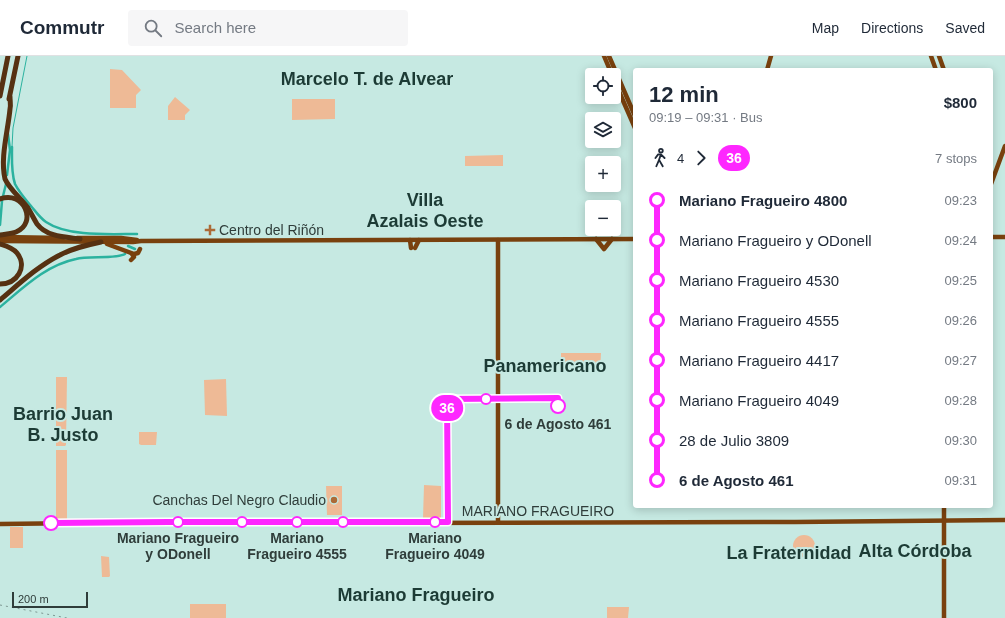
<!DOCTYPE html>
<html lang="en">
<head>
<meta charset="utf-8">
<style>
  :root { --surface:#fff; --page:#f6f6f7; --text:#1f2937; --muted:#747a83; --line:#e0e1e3 }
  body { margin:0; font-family:Arial,sans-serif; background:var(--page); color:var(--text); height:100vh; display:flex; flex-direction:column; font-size:15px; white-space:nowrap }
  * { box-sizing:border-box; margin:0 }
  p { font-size:13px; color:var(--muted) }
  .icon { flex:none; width:22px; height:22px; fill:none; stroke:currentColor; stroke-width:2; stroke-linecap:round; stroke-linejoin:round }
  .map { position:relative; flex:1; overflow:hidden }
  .details { position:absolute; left:633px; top:12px; width:360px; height:440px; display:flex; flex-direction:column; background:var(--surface); border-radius:4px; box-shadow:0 2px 10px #0003 }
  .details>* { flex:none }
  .badge { padding:0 8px; border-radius:13px; font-size:14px; line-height:26px }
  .tools { position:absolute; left:585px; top:12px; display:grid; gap:8px }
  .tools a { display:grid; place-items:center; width:36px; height:36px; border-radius:4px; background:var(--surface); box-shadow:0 2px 10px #0003; font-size:20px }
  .scale { position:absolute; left:12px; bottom:10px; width:76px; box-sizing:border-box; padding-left:4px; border:2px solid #2f3d3a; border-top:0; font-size:11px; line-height:14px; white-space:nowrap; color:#2f3d3a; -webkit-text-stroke:3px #c6e9e2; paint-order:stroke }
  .map>.badge { position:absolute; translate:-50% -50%; box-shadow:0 0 0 2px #fff }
  .legs { display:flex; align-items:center; gap:6px; height:44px; padding:0 16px; font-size:13px }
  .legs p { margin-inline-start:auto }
  .headline { display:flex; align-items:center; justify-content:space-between; height:68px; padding:0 16px }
  h1 { font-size:22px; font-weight:700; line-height:30px }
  ul { padding:0 16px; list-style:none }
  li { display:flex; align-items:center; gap:14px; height:40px; font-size:15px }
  li i { display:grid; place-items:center; width:6px; height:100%; margin:0 5px; background:currentColor }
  li i::after { content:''; width:10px; height:10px; margin:-5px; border:3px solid; border-radius:50%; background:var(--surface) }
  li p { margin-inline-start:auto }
  li:first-child i { background:linear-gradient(#0000 50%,currentColor 0) }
  li:last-child i { background:linear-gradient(currentColor 50%,#0000 0) }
  header { display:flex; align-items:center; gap:24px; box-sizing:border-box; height:56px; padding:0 20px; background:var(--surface); border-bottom:1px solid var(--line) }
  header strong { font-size:19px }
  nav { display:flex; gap:22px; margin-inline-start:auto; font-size:14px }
  .search { width:280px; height:36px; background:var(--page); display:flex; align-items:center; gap:10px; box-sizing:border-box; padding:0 14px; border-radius:4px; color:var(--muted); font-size:15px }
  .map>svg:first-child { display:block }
  .green { fill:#eeba96 }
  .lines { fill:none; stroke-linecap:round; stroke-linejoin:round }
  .stream { stroke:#2bb29f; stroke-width:1 }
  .canal { stroke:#2bb29f; stroke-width:2.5 }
  .major { stroke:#79410e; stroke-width:4.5 }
  .highway { stroke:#563112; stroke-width:5 }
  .rail { stroke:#7d9691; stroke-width:1; stroke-dasharray:2 4; stroke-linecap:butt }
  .line-1-casing { stroke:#fff; stroke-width:9 }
  .line-1 { stroke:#fe27ff; stroke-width:6 }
  .poi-dot { fill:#ac6a36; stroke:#c6e9e2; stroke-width:1.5 }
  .stop-1-dot { fill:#fff; stroke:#fe27ff; stroke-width:2 }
  .labels { text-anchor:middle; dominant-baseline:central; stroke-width:4; stroke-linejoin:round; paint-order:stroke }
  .poi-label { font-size:14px; fill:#2f3d3a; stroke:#c6e9e2; text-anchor:start }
  .stop-label { font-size:14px; font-weight:bold; fill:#2f3d3a; stroke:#c6e9e2 }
  .street-label { font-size:14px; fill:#2f3d3a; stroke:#c6e9e2 }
  .district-label { font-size:18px; font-weight:bold; fill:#1c3b35; stroke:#c6e9e2 }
</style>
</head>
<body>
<header>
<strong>Commutr</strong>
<div class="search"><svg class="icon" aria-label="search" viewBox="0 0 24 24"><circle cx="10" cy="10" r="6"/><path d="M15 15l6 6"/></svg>Search here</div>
<nav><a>Map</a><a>Directions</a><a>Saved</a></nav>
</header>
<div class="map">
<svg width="1005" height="562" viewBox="0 0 1005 562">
  <rect width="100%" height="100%" fill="#c6e9e2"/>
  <!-- green -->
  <g class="green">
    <polygon points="110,13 122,14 141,34 136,39 136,52 110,52"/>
    <polygon points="175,41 190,54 185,59 185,64 168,64 168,50"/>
    <polygon points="335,43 335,63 292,64 292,43"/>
    <polygon points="503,99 503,110 465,110 465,100"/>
    <polygon points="561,297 601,297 600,316 561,316"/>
    <polygon points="56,321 67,321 66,389 65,390 56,390"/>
    <polygon points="226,323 227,360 205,359 204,324"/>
    <polygon points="139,376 157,376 156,389 141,389 139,388"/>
    <rect x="56" y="394" width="11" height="71"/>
    <polygon points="424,429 441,430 441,463 423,463"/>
    <polygon points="326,430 342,430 342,459 327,459"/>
    <rect x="10" y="471" width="13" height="21"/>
    <circle cx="804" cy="490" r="11"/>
    <polygon points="101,500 109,501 110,520 109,521 102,521"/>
    <rect x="190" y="548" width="36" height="14"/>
    <polygon points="607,551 629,551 628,562 607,562"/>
  </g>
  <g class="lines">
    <!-- stream -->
    <polyline class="stream" points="12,91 13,72 27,0"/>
    <!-- canal -->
    <g class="canal">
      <path d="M12,91C12,103 11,116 15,128C19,136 26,144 31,150C36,156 40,162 46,166C68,181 111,178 137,178"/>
      <polyline points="7,119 10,94 8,78"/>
      <polyline points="3,140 6,128"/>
      <polyline points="0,169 2,145"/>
      <polyline points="128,190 135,193"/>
      <path d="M0,251C23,232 46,209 76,203C88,200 117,203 125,198"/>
    </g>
    <!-- major -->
    <g class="major">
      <polyline points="604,0 612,19"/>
      <polyline points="609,0 635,60"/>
      <polyline points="931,0 936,14"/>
      <polyline points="939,0 944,14"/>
      <polyline points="767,14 771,0"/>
      <polyline points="614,24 635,72"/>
      <polyline points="991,128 1005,90"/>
      <polyline points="1,181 63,182"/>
      <polyline points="991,181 1005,181"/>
      <polyline points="77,182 121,182 137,184"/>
      <polyline points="596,183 604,193 612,183"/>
      <polyline points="410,184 411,192"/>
      <polyline points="0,185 133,186 141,185 635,183"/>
      <polyline points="107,188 134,198 138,197 140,193"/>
      <polyline points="415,192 419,184"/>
      <polyline points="131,204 134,201 132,198"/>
      <polyline points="498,466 498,184"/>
      <polyline points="0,468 168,466 369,467 795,466 1005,464"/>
      <polyline points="944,562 944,450"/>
    </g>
    <!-- highway -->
    <g class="highway">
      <polyline points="0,40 8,0"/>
      <path d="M10,41C10,45 11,49 10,53C8,75 0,102 5,123C10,134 21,142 28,152C31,157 34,163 37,168C47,181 65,181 80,183"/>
      <polyline points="9,43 18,0"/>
      <path d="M0,143C24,134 38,167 16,176C11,178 5,178 0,179"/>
      <path d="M0,188C6,190 13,192 17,197C28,211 17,228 0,228"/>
      <path d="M0,244C19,228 38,210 60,199C73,192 87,189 101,186"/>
    </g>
    <!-- rail -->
    <polyline class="rail" points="0,549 67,562"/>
  </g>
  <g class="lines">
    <defs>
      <polyline id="line-1" points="51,467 168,466 448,466 447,343 558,342 558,350"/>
    </defs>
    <!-- line-1 casing -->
    <use href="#line-1" class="line-1-casing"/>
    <!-- line-1 -->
    <use href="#line-1" class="line-1"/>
  </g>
  <!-- markers -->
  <g class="poi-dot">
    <path d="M208 168h4v4h4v4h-4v4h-4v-4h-4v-4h4z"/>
    <circle cx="334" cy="444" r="4"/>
  </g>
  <g class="stop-1-dot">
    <circle cx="486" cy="343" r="5"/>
    <circle cx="558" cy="350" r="7"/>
    <circle cx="178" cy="466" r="5"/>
    <circle cx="242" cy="466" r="5"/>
    <circle cx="297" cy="466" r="5"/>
    <circle cx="343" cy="466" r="5"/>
    <circle cx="435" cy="466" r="5"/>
    <circle cx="51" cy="467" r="7"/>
  </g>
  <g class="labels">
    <!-- poi labels -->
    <g class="poi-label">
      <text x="219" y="174">Centro del Riñón</text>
      <text x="326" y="444" text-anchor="end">Canchas Del Negro Claudio</text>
    </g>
    <!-- stop labels -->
    <g class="stop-label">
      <text x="558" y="368">6 de Agosto 461</text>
      <text x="178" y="482">Mariano Fragueiro<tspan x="178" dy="16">y ODonell</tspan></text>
      <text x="297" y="482">Mariano<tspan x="297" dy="16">Fragueiro 4555</tspan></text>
      <text x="435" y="482">Mariano<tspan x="435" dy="16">Fragueiro 4049</tspan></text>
    </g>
    <!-- street labels -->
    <g class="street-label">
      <text x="538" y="455">MARIANO FRAGUEIRO</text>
    </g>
    <!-- district labels -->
    <g class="district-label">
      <text x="367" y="23">Marcelo T. de Alvear</text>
      <text x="425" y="144">Villa<tspan x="425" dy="21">Azalais Oeste</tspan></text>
      <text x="545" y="310">Panamericano</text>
      <text x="63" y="358">Barrio Juan<tspan x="63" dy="21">B. Justo</tspan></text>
      <text x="915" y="495">Alta Córdoba</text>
      <text x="789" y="497">La Fraternidad</text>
      <text x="416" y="539">Mariano Fragueiro</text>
    </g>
  </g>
</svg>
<div class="tools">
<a><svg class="icon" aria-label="locate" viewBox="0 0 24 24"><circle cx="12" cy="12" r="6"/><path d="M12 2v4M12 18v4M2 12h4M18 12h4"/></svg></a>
<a><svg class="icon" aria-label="layers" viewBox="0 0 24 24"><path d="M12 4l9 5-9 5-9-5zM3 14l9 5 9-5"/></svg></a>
<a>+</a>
<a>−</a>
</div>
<div class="scale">200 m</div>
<b class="badge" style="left:447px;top:352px;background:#fe27ff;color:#fff">36</b>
<section class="details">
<div class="headline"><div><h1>12 min</h1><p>09:19 – 09:31 · Bus</p></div><b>$800</b></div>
<div class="legs"><svg class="icon" aria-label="walk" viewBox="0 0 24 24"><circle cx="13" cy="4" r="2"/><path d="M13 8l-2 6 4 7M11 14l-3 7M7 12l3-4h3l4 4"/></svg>4<svg class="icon" aria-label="forward" viewBox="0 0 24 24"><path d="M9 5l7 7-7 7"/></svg><b class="badge" style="background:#fe27ff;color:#fff">36</b><p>7 stops</p></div>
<ul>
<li><i style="color:#fe27ff"></i><b>Mariano Fragueiro 4800</b><p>09:23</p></li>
<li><i style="color:#fe27ff"></i><span>Mariano Fragueiro y ODonell</span><p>09:24</p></li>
<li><i style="color:#fe27ff"></i><span>Mariano Fragueiro 4530</span><p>09:25</p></li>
<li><i style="color:#fe27ff"></i><span>Mariano Fragueiro 4555</span><p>09:26</p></li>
<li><i style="color:#fe27ff"></i><span>Mariano Fragueiro 4417</span><p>09:27</p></li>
<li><i style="color:#fe27ff"></i><span>Mariano Fragueiro 4049</span><p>09:28</p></li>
<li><i style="color:#fe27ff"></i><span>28 de Julio 3809</span><p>09:30</p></li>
<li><i style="color:#fe27ff"></i><b>6 de Agosto 461</b><p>09:31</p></li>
</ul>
</section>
</div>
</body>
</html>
